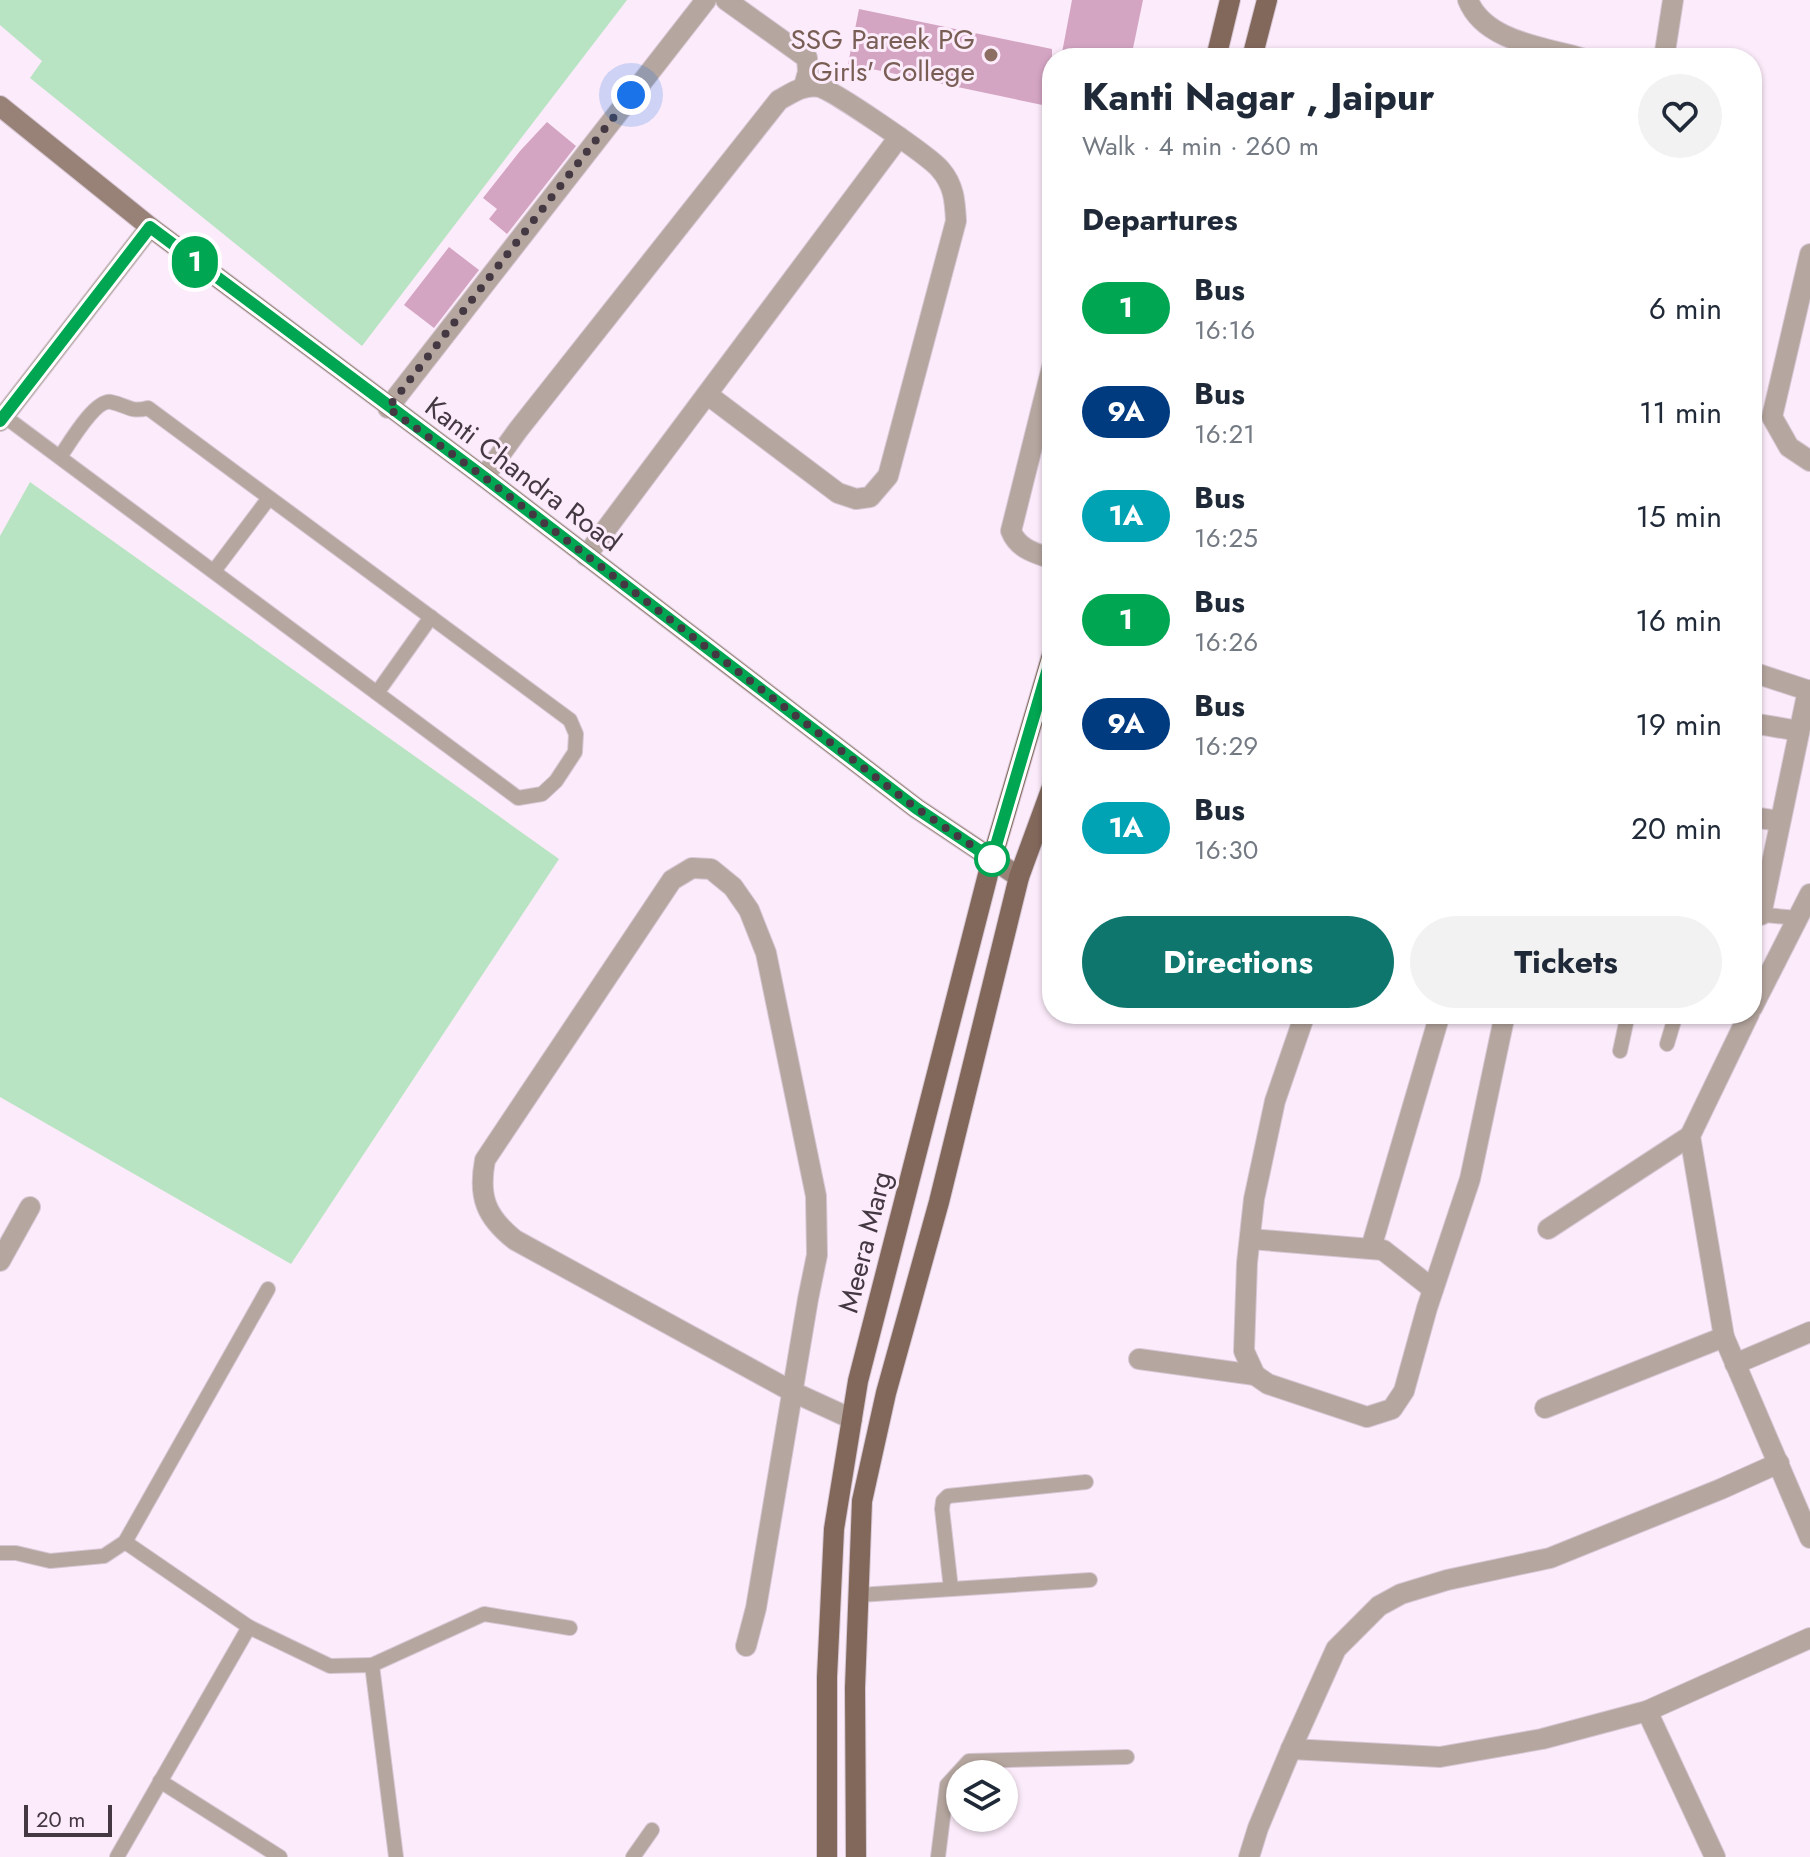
<!DOCTYPE html>
<html lang="en">
<head>
<meta charset="utf-8">
<style>
  :root { --surface:#fff; --page:#f2f2f3; --text:#1f2937; --muted:#747a83; --accent:#0f766e }
  body { margin:0; font-family:Jost,sans-serif; background:var(--page); color:var(--text); height:100vh; display:flex; flex-direction:column; font-size:30px; white-space:nowrap }
  * { box-sizing:border-box; margin:0 }
  p { font-size:26px; color:var(--muted) }
  .icon { flex:none; width:44px; height:44px; fill:none; stroke:currentColor; stroke-width:2; stroke-linecap:round; stroke-linejoin:round }
  .map { position:relative; flex:1; overflow:hidden }
  .side { position:absolute; left:1042px; top:48px; width:720px; height:976px; display:flex; flex-direction:column; background:var(--surface); border-radius:32px; box-shadow:0 2px 6px #0004 }
  .side>* { flex:none }
  .badge { padding:0 16px; border-radius:26px; font-size:28px; line-height:52px }
  .fabs { position:absolute; left:946px; top:1760px; display:grid; gap:16px }
  .fabs a { display:grid; place-items:center; width:72px; height:72px; border-radius:50%; background:var(--surface); box-shadow:0 2px 6px #0004; font-size:40px }
  .scale { position:absolute; left:24px; bottom:20px; width:88px; box-sizing:border-box; padding-left:8px; border:4px solid #443843; border-top:0; font-size:22px; line-height:28px; white-space:nowrap; color:#443843; -webkit-text-stroke:6px #fcebfa; paint-order:stroke }
  .you { position:absolute; width:40px; height:40px; margin:-20px; border:6px solid #fff; border-radius:50%; background:#1a73e8; box-shadow:0 0 0 12px #1a73e833 }
  .map>.badge { position:absolute; translate:-50% -50%; box-shadow:0 0 0 4px #fff }
  h2 { padding:0 40px; font-size:30px; line-height:72px }
  .round { display:grid; place-items:center; flex:none; width:84px; height:84px; border-radius:42px; background:var(--page) }
  .summary { display:flex; align-items:center; justify-content:space-between; height:136px; padding:0 40px }
  h1 { font-size:38px; font-weight:700; line-height:60px }
  .primary-button { display:flex; gap:16px; margin-top:auto; padding:16px 40px }
  .primary-button a { flex:1; height:92px; border-radius:48px; background:var(--accent); color:#fff; font-size:32px; font-weight:700; line-height:92px; text-align:center }
  .primary-button a+a { background:var(--page); color:var(--text) }
  ul { padding:0; list-style:none }
  li { display:flex; align-items:center; gap:24px; height:104px; padding:0 40px }
  li div { flex:1 }
  li b { display:block; font-size:30px }
  li em { font-style:normal }
  li .badge { min-width:88px; font-weight:700; text-align:center }
  .map>svg:first-child { display:block }
  .green { fill:#b9e4c3 }
  .building { fill:#d4a5c3 }
  .lines { fill:none; stroke-linecap:round; stroke-linejoin:round }
  .lane-casing { stroke:#d7c7d5; stroke-width:16 }
  .street-casing { stroke:#d7c7d5; stroke-width:22 }
  .secondary-casing { stroke:#d7c7d5; stroke-width:22 }
  .primary-casing { stroke:#d7c7d5; stroke-width:22 }
  .lane { stroke:#b5a69f; stroke-width:14 }
  .street { stroke:#b5a69f; stroke-width:20 }
  .secondary { stroke:#988277; stroke-width:20 }
  .primary { stroke:#82685b; stroke-width:20 }
  .line-casing { stroke:#fff; stroke-width:18 }
  .line { stroke:#00a651; stroke-width:12 }
  .walk { stroke:#443843; stroke-width:8; stroke-dasharray:0 14.4 }
  .education-dot { fill:#8d6e63; stroke:#fcebfa; stroke-width:3 }
  .stop-dot { fill:#fff; stroke:#00a651; stroke-width:4 }
  .labels { text-anchor:middle; dominant-baseline:central; stroke-width:6; stroke-linejoin:round; paint-order:stroke }
  .education-label { font-size:28px; fill:#785e54; stroke:#fcebfa; text-anchor:end }
  .street-label { font-size:28px; fill:#443843; stroke:#fcebfa }
</style>
</head>
<body>
<div class="map">
<svg width="1810" height="1857" viewBox="0 0 1810 1857">
  <rect width="100%" height="100%" fill="#fcebfa"/>
  <!-- green -->
  <g class="green">
    <polygon points="0,0 627,0 362,346 30,78 42,61 0,25"/>
    <polygon points="30,482 559,859 291,1264 0,1097 0,536"/>
  </g>
  <!-- building -->
  <g class="building">
    <polygon points="1072,0 1143,0 1131,58 1061,58"/>
    <polygon points="859,9 1052,49 1052,107 848,64"/>
    <polygon points="547,122 576,146 507,234 489,219 497,209 483,198 520,151"/>
    <polygon points="449,247 479,270 434,328 404,305"/>
  </g>
  <g class="lines">
    <defs>
      <g id="lane">
        <path d="M4,416L518,798L542,794L556,781L575,752L576,734L570,720L148,408C130,413 127,405 111,402C95,399 69,444 60,457"/>
        <polyline points="214,571 269,498"/>
        <polyline points="377,693 431,617"/>
        <polyline points="1754,914 1798,918"/>
        <polyline points="1667,1044 1676,1014"/>
        <polyline points="1620,1051 1628,1014"/>
        <polyline points="125,1542 249,1627 330,1666 372,1665 396,1857"/>
        <polyline points="0,1553 16,1553 50,1561 104,1556 125,1542 268,1289"/>
        <polyline points="951,1589 942,1509 943,1501 948,1496 1086,1482"/>
        <polyline points="859,1595 1090,1580"/>
        <polyline points="372,1665 484,1614 570,1628"/>
        <polyline points="160,1781 280,1857"/>
        <polyline points="117,1857 249,1627"/>
        <polyline points="633,1857 652,1830"/>
        <polyline points="938,1857 947,1785 969,1761 1127,1757"/>
      </g>
      <g id="street">
        <polyline points="726,0 807,58 808,72 804,86"/>
        <path d="M1468,0C1484,41 1543,47 1581,58"/>
        <polyline points="1664,58 1673,0"/>
        <polyline points="1810,254 1772,417 1789,447 1810,461"/>
        <path d="M1052,367L1011,531C1018,549 1035,553 1052,559"/>
        <polyline points="388,408 706,0"/>
        <polyline points="0,421 150,227"/>
        <path d="M484,477L518,430L779,100C792,93 804,84 819,87C833,90 929,156 940,169C954,185 955,201 956,221L888,476L870,497L856,499L838,493L708,395"/>
        <polyline points="586,556 899,137"/>
        <polyline points="1752,672 1810,691"/>
        <polyline points="1752,723 1799,731"/>
        <polyline points="1752,817 1780,821"/>
        <polyline points="1761,915 1808,690"/>
        <polyline points="1752,1008 1810,894"/>
        <polyline points="1305,1014 1275,1101 1254,1199 1247,1263 1244,1351 1255,1375 1268,1384 1367,1417 1392,1409 1404,1391 1427,1308 1470,1179 1505,1014"/>
        <polyline points="1749,1014 1690,1136 1724,1337 1810,1538"/>
        <polyline points="1548,1229 1690,1136"/>
        <polyline points="1250,1239 1383,1250 1433,1289"/>
        <polyline points="1371,1248 1440,1014"/>
        <polyline points="0,1261 30,1207"/>
        <polyline points="1139,1359 1255,1375"/>
        <polyline points="1735,1364 1810,1332"/>
        <polyline points="1545,1408 1724,1337"/>
        <path d="M746,1646L756,1608L808,1299L817,1255L816,1196L766,953L749,910L733,887L711,869L692,868L672,880L485,1160C478,1197 486,1217 515,1240L793,1392L852,1419"/>
        <polyline points="1647,1711 1715,1857"/>
        <polyline points="1291,1749 1440,1757 1542,1739 1647,1711 1810,1638"/>
        <polyline points="1249,1857 1258,1828 1291,1749 1336,1649 1379,1606 1401,1594 1447,1580 1550,1558 1721,1489 1779,1463"/>
      </g>
      <polyline id="secondary" points="0,106 150,227 484,477 916,808 1019,877"/>
      <g id="primary">
        <polyline points="1216,58 1230,0"/>
        <polyline points="1252,58 1267,0"/>
        <polyline points="827,1857 827,1677 834,1529 858,1381 992,859 1052,655"/>
        <polyline points="856,1857 855,1688 862,1501 886,1393 939,1202 1019,877 1052,787"/>
      </g>
    </defs>
    <!-- lane casing -->
    <use href="#lane" class="lane-casing"/>
    <!-- street casing -->
    <use href="#street" class="street-casing"/>
    <!-- secondary casing -->
    <use href="#secondary" class="secondary-casing"/>
    <!-- primary casing -->
    <use href="#primary" class="primary-casing"/>
    <!-- lane -->
    <use href="#lane" class="lane"/>
    <!-- street -->
    <use href="#street" class="street"/>
    <!-- secondary -->
    <use href="#secondary" class="secondary"/>
    <!-- primary -->
    <use href="#primary" class="primary"/>
  </g>
  <g class="lines">
    <defs>
      <polyline id="line" points="0,421 150,227 484,477 916,808 992,859 1052,655"/>
    </defs>
    <!-- line casing -->
    <use href="#line" class="line-casing"/>
    <!-- line -->
    <use href="#line" class="line"/>
    <!-- walk -->
    <polyline class="walk" points="631,95 388,408 484,477 916,808 992,859"/>
  </g>
  <!-- markers -->
  <circle class="education-dot" cx="991" cy="55" r="8"/>
  <circle class="stop-dot" cx="992" cy="859" r="16"/>
  <g class="labels">
    <!-- education labels -->
    <g class="education-label">
      <text x="975" y="39">SSG Pareek PG<tspan x="975" dy="32">Girls' College</tspan></text>
    </g>
    <!-- street labels -->
    <g class="street-label">
      <text transform="translate(523 474) rotate(37)">Kanti Chandra Road</text>
      <text transform="translate(865 1242) rotate(-76)">Meera Marg</text>
    </g>
  </g>
</svg>
<div class="fabs">
<a><svg class="icon" aria-label="layers" viewBox="0 0 24 24"><path d="M12 4l9 5-9 5-9-5zM3 14l9 5 9-5"/></svg></a>
</div>
<div class="scale">20 m</div>
<div class="you" style="left:631px;top:95px"></div>
<b class="badge" style="left:195px;top:262px;background:#00a651;color:#fff">1</b>
<section class="side">
<div class="summary"><div><h1>Kanti Nagar , Jaipur</h1><p>Walk · 4 min · 260 m</p></div><a class="round"><svg class="icon" aria-label="heart" viewBox="0 0 24 24"><path d="M12 20l-8-8c-3-5 5-10 8-4 3-6 11-1 8 4z"/></svg></a></div>
<h2>Departures</h2>
<ul>
<li><span class="badge" style="background:#00a651;color:#fff">1</span><div><b>Bus</b><p>16:16</p></div><em>6 min</em></li>
<li><span class="badge" style="background:#003b80;color:#fff">9A</span><div><b>Bus</b><p>16:21</p></div><em>11 min</em></li>
<li><span class="badge" style="background:#00a3b4;color:#fff">1A</span><div><b>Bus</b><p>16:25</p></div><em>15 min</em></li>
<li><span class="badge" style="background:#00a651;color:#fff">1</span><div><b>Bus</b><p>16:26</p></div><em>16 min</em></li>
<li><span class="badge" style="background:#003b80;color:#fff">9A</span><div><b>Bus</b><p>16:29</p></div><em>19 min</em></li>
<li><span class="badge" style="background:#00a3b4;color:#fff">1A</span><div><b>Bus</b><p>16:30</p></div><em>20 min</em></li>
</ul>
<div class="primary-button"><a>Directions</a><a>Tickets</a></div>
</section>
</div>
</body>
</html>
